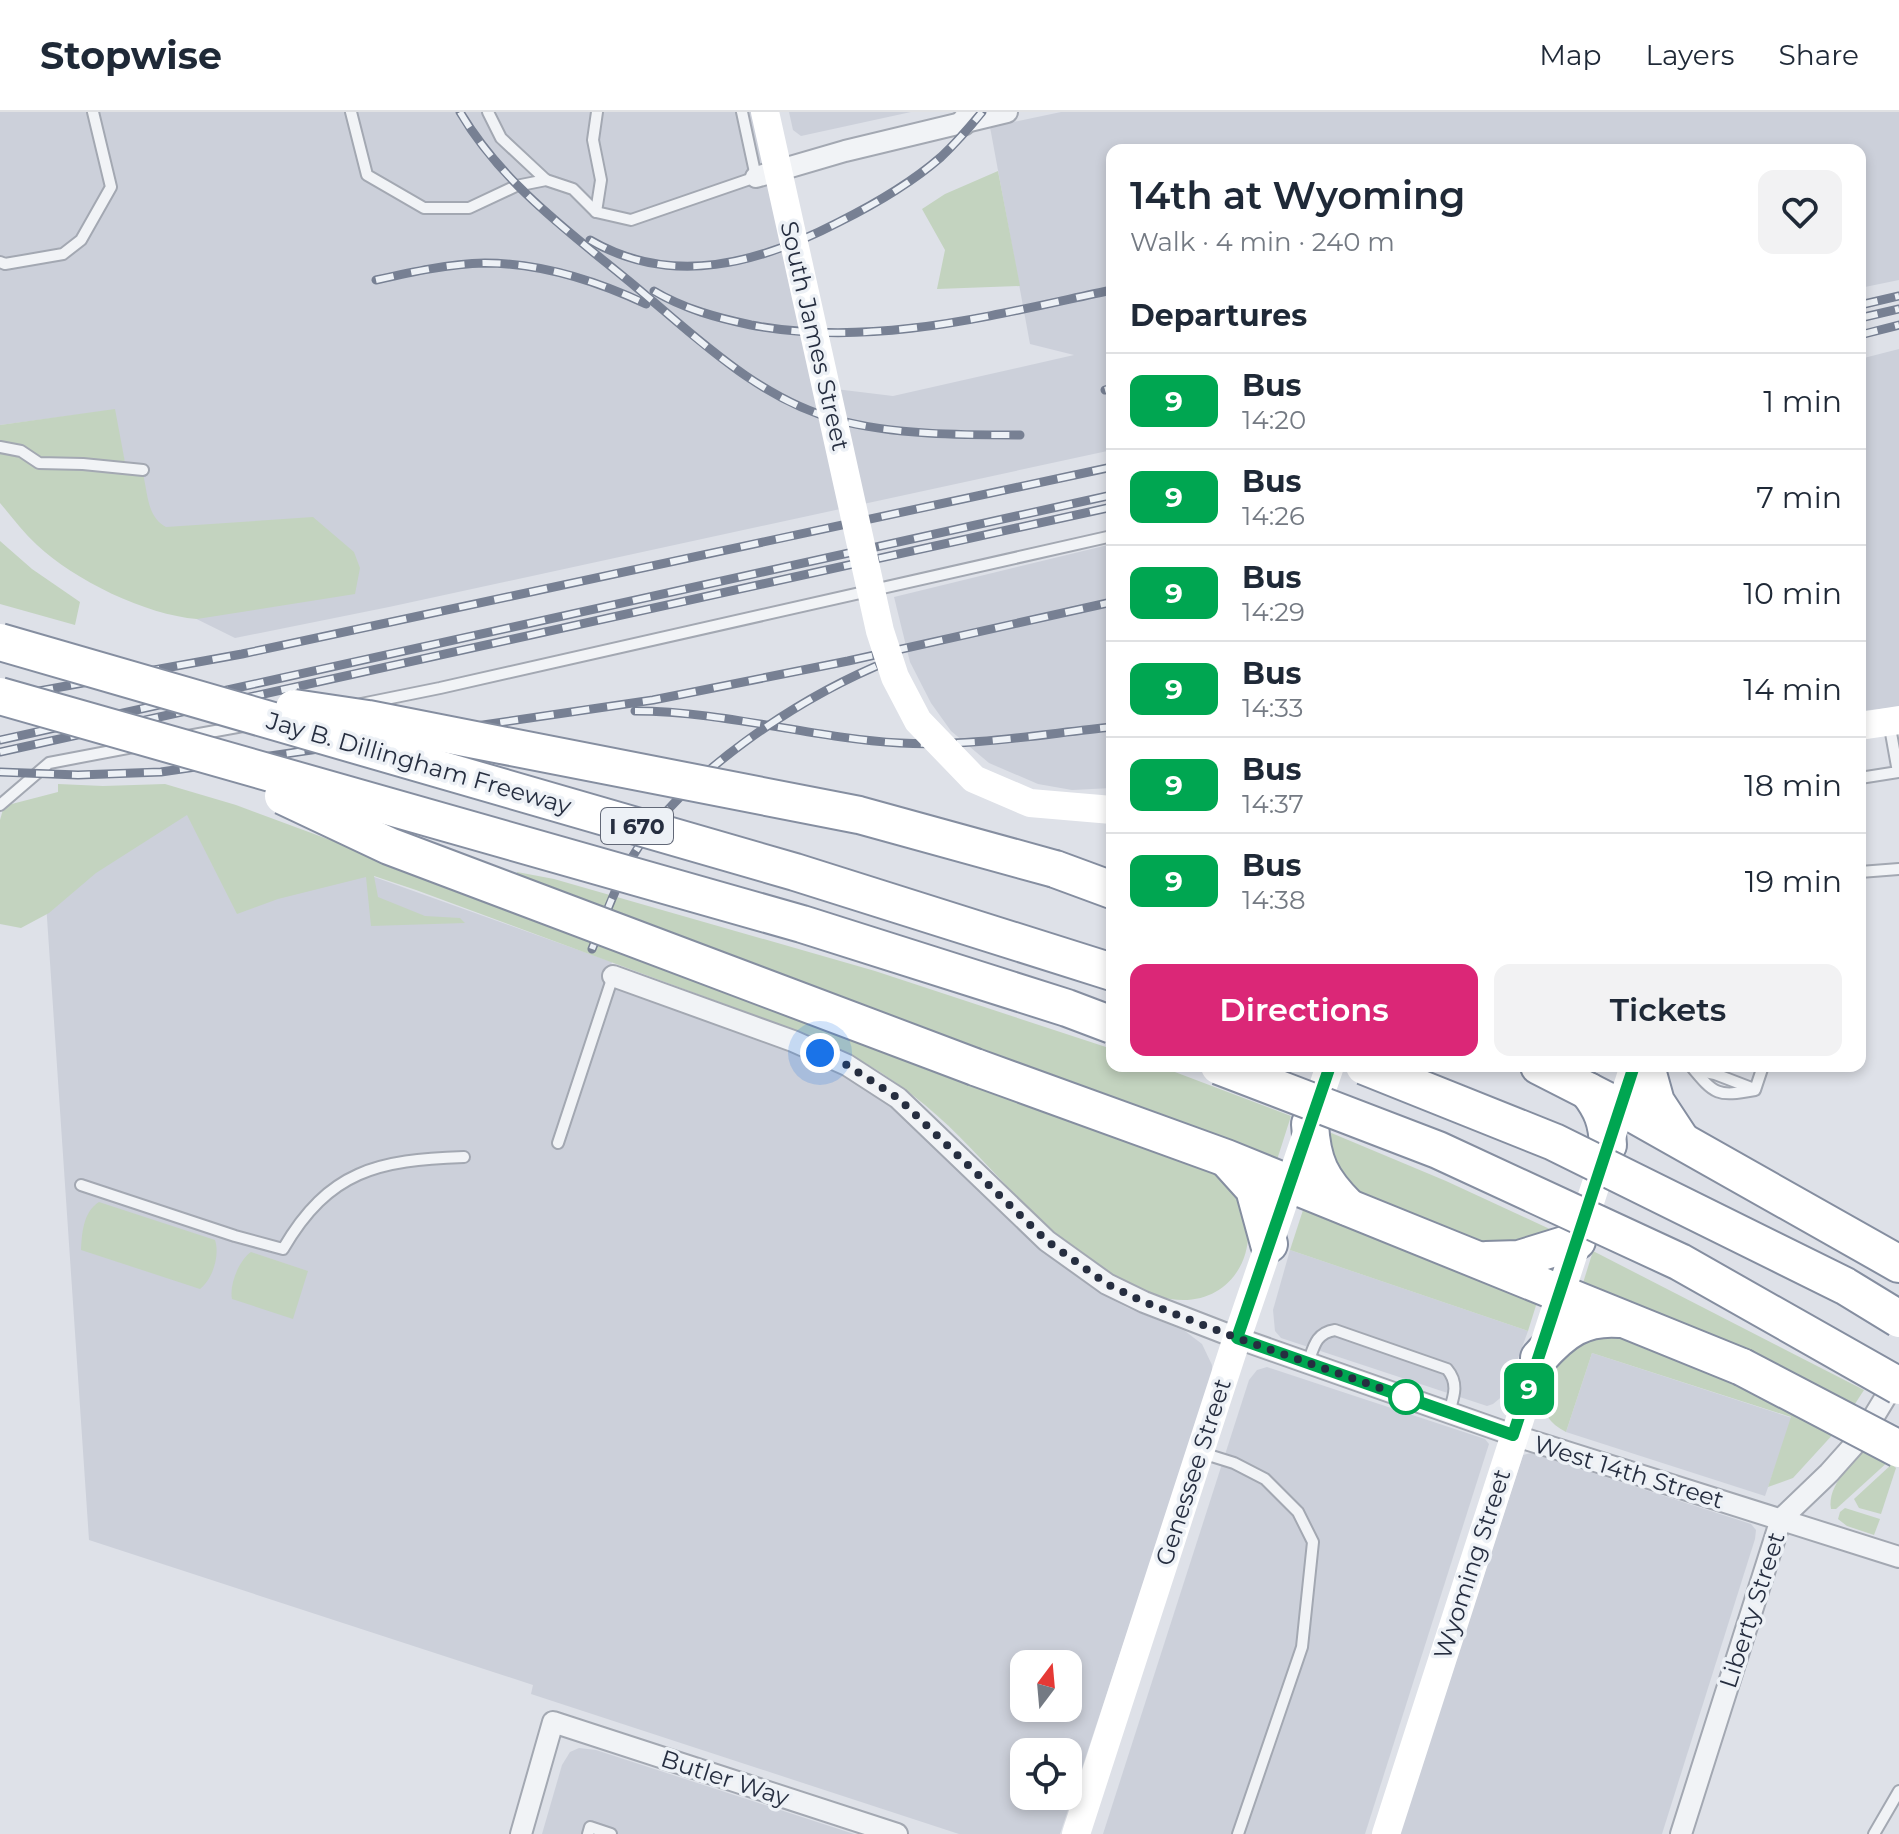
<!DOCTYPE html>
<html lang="en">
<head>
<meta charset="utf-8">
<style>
  :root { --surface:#fff; --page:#f2f2f3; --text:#1f2937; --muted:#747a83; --line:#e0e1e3; --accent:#db2777 }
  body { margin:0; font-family:Montserrat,sans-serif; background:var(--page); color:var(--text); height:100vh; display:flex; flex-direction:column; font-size:30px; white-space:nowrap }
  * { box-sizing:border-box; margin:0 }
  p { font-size:26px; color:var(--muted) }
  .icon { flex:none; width:44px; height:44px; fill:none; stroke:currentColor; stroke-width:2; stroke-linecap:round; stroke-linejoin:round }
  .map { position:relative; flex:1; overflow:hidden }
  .sheet { position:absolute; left:1106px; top:32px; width:760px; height:928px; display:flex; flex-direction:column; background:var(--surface); border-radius:16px; box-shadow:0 4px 12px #0003 }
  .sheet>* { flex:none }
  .badge { padding:0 16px; border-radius:12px; font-size:28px; line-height:52px }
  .needle { width:52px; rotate:16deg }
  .fabs { position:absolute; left:1010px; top:1538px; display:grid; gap:16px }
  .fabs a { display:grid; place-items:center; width:72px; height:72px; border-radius:16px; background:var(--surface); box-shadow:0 4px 12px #0003; font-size:40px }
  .you { position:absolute; width:40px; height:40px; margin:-20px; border:6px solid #fff; border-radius:50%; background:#1a73e8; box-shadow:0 0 0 12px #1a73e833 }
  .map>.badge { position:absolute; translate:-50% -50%; box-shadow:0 0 0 4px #fff }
  h2 { padding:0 24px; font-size:30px; line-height:72px }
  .round { display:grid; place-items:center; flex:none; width:84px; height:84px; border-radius:16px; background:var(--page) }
  .head { display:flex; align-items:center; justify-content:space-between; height:136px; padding:0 24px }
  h1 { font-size:38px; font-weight:600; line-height:60px }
  .action { display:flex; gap:16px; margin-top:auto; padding:16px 24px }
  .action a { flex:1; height:92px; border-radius:16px; background:var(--accent); color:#fff; font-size:32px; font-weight:600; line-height:92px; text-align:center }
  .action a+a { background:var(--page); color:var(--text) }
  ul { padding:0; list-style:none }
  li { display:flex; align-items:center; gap:24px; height:96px; padding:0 24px; border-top:2px solid var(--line) }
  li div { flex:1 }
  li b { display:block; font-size:30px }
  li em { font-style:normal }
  li .badge { min-width:88px; font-weight:700; text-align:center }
  header { display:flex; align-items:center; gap:48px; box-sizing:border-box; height:112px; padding:0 40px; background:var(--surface); border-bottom:2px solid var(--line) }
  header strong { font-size:38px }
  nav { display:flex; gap:44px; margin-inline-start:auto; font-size:28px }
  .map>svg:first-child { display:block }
  .built { fill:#ccd0da; fill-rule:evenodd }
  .green { fill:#c3d3bf }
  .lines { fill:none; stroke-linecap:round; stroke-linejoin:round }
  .service-casing { stroke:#a3a8b2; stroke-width:14 }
  .minor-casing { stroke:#a3a8b2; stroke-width:24 }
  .tertiary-casing { stroke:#a3a8b2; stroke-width:28 }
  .motorway-casing { stroke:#858ea0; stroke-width:40 }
  .service { stroke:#f1f3f6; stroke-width:10 }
  .minor { stroke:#f1f3f6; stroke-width:20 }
  .tertiary { stroke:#f1f3f6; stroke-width:24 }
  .secondary { stroke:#fff; stroke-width:28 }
  .motorway { stroke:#fff; stroke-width:36 }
  .rail-casing { stroke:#778093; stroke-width:9 }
  .rail { stroke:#edf1f6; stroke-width:6; stroke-dasharray:18; stroke-linecap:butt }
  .motorway-bridge-casing { stroke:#858ea0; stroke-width:40; stroke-linecap:butt }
  .secondary-bridge { stroke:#fff; stroke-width:28 }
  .motorway-bridge { stroke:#fff; stroke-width:36 }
  .line-casing { stroke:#fff; stroke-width:18 }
  .line { stroke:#00a651; stroke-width:12 }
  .walk { stroke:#262e40; stroke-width:8; stroke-dasharray:0 14.4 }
  .stop-dot { fill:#fff; stroke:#00a651; stroke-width:4 }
  .labels { text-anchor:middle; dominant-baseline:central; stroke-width:7; stroke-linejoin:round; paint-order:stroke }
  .shield { fill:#edf1f6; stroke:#626877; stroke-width:2 }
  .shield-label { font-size:22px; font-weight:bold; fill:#262e40 }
  .street-label { font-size:24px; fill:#262e40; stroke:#edf1f6 }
</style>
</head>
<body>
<header>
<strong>Stopwise</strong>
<nav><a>Map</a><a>Layers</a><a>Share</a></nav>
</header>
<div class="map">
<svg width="1899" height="1722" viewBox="0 0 1899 1722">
  <rect width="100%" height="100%" fill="#dee1e8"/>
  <!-- built -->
  <g class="built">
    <polygon points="0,0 755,0 819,275 893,284 1074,243 1030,232 990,15 1061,0 1899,0 1899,168 1860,176 1860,38 1112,38 1112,338 389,495 235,526 152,485 114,298 0,313"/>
    <polygon points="789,0 911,0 801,24 793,18"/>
    <polygon points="1899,237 1899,595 1860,599 1860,247"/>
    <polygon points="1112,432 1112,676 1072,678 1038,672 989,651 951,619 931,591 910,550 894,485"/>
    <path d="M190,699L612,850L606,872L782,935L833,957L862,973L911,1010L1044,1139L1072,1161L1098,1180L1128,1196L1185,1219L1202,1232L1212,1253V1266L1060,1722H959L531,1582L533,1573L89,1428L46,791ZM1024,1552H1068V1596H1024ZM1024,1640H1068V1684H1024Z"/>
    <polygon points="1290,1138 1528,1219 1505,1282 1493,1292 1487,1294 1281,1226 1275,1219 1273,1198"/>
    <polygon points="1592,1241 1792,1306 1765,1384 1566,1320"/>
    <polygon points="1267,1255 1485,1327 1489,1332 1365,1722 1103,1722 1249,1268 1257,1258"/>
    <polygon points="1531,1341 1751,1412 1756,1418 1755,1427 1662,1722 1399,1722 1523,1343"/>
    <polygon points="579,1636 596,1638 854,1722 542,1722 562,1653 570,1640"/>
  </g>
  <!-- green -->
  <g class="green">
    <polygon points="998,59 1020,174 937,177 945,138 922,97 945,82"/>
    <path d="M115,297L127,361L143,362C148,382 147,405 166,415L313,405L354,440L360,456L355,482L197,507C146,503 74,468 37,433C23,420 12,405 0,391V313Z"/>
    <polygon points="0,429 32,457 80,490 75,513 0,492"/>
    <path d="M58,672L103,674L165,672L236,693L1199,1050C1210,1057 1233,1067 1238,1078C1269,1140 1227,1205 1157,1184C1059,1154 1000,1055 925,993C887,961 846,938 800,920L416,778L374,764L378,785L425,804L460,806L465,811L371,814L366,765L278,787L237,802L187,703L96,761L49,801L21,816L0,812V708L4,694L58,680Z"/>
    <polygon points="517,760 554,767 875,859 1112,937 1112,954 1159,954 1291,1004 1276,1051 516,765"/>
    <polygon points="1329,1020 1446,1069 1554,1119 1499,1140 1342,1074 1328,1025"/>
    <path d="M99,1090L215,1128C220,1143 213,1167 200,1177L81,1138C82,1121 83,1100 99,1090Z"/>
    <polygon points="1304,1095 1538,1187 1528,1219 1290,1138"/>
    <polygon points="1593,1139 1864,1278 1851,1298 1585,1178 1583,1171"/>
    <path d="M251,1140L308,1159L293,1207L232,1187C229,1173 239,1148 251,1140Z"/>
    <path d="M1624,1219L1836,1319L1793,1366L1768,1375L1791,1305L1592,1241L1566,1320C1522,1297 1550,1258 1569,1229Z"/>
    <path d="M1866,1335L1890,1348L1836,1397H1831C1827,1373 1852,1352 1866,1335Z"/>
    <polygon points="1892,1352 1896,1356 1881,1402 1859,1396 1854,1387"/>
    <polygon points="1845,1396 1880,1407 1874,1423 1847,1414 1838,1407 1840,1400"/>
  </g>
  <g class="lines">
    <defs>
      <g id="service">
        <polyline points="351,0 367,63 424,96 469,96 516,74 546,68 573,77 596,100 631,108 756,65 742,0"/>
        <polyline points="488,0 501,26 546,68"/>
        <polyline points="596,100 601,68 593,28 597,0"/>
        <polyline points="0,150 5,152 63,142 81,128 111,75 93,0"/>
        <polyline points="0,335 21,339 39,351 83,352 143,358"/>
        <polyline points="361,592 440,576 1112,424"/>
        <polyline points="188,624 243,614"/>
        <polyline points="1860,666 1898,660 1889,610"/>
        <polyline points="0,693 49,651 133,635"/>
        <polyline points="1860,760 1899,757"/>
        <path d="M1691,954C1715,983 1717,985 1755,978L1763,954"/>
        <polyline points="1695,958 1715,962 1754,977"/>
        <polyline points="558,1031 613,864"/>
        <path d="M81,1073L235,1124L283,1137C329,1058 378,1048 464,1045"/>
        <path d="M1308,1251C1314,1234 1316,1221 1335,1218L1447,1257C1459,1271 1454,1284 1449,1300"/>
        <polyline points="1202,1341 1234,1351 1265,1367 1298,1400 1313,1430 1302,1535 1238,1722"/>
        <polyline points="588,1722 590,1715 611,1722"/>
        <polyline points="1874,1722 1899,1679"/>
      </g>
      <g id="minor">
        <polyline points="756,65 845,39 1007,0"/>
        <polyline points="613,864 793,929 847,953 898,986 1047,1129 1107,1172 1144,1190 1237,1226 1513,1323 1899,1445"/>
        <polyline points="521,1722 553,1610 897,1722"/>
        <polyline points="1681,1722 1781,1407 1829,1361 1862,1324 1899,1263"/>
      </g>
      <polyline id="tertiary" points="963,11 972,0"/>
      <g id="motorway">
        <polyline points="1055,757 1112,778"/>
        <polyline points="1539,954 1637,1004 1899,1152"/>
        <polyline points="1646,954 1656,990 1681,1028"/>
        <polyline points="975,955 1226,1046 1742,1255"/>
        <path d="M1588,979C1602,997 1607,1010 1608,1033"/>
        <path d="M1310,1012C1312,1050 1321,1068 1348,1095"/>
        <polyline points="1227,1047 1254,1077 1269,1132"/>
        <polyline points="1486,1148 1519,1147 1577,1129"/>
        <path d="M1539,1246C1563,1219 1583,1204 1620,1207"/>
      </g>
    </defs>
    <!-- service casing -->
    <use href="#service" class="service-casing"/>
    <!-- minor casing -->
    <use href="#minor" class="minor-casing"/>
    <!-- tertiary casing -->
    <use href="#tertiary" class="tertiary-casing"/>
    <!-- motorway casing -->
    <use href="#motorway" class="motorway-casing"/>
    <!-- service -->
    <use href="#service" class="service"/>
    <!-- minor -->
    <use href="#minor" class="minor"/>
    <!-- tertiary -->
    <use href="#tertiary" class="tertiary"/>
    <!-- secondary -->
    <g class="secondary">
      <polyline points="1860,614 1899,608"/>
      <polyline points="1076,1722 1237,1226 1330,954"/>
      <polyline points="1386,1722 1634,954"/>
    </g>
    <!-- motorway -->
    <use href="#motorway" class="motorway"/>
    <defs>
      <g id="rail">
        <path d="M460,0C503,73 572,122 636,175C696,225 760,288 838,308C894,323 962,323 1020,323"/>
        <path d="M590,128C672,176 760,151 839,110C875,92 910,72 941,45C956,31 969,16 982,0"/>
        <path d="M376,168C412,160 448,152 485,151C541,151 597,169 646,192"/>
        <path d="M654,179C684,197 718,206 751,213C873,236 993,203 1112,178"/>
        <polyline points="1860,193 1899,184"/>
        <polyline points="1860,206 1899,197"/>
        <polyline points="1860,223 1899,213"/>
        <polyline points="1105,278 1112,276"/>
        <polyline points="0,586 242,542 1112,355"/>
        <path d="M635,599C724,599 811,626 900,631C970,635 1042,622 1112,615"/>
        <polyline points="0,628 1112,383"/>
        <polyline points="0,640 1112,395"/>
        <polyline points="0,660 78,663 161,660 653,588 848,549 1112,490"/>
        <path d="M592,837C604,807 615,775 631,747C681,662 801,584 891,548"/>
      </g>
    </defs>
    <!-- rail casing -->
    <use href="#rail" class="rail-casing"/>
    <!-- rail -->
    <use href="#rail" class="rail"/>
    <defs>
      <g id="motorway-bridge">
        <polyline points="0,530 795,760 1112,860"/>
        <polyline points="0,584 802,812 1067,896 1112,913"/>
        <polyline points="294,596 368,607 859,703 1055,757"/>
        <polyline points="283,684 389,734 975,955"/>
        <polyline points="1219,954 1438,1038 1680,1150 1899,1274"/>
        <polyline points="1364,954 1554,1030 1845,1174 1899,1207"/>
        <polyline points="1742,1255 1899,1337"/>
      </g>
    </defs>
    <!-- motorway-bridge casing -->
    <use href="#motorway-bridge" class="motorway-bridge-casing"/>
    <!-- secondary-bridge -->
    <polyline class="secondary-bridge" points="765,0 880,519 895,565 918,609 974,667 1030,691 1112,698"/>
    <!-- motorway-bridge -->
    <use href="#motorway-bridge" class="motorway-bridge"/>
  </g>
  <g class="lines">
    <defs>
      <polyline id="line" points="1330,954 1237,1226 1513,1323 1634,954"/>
    </defs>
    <!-- line casing -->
    <use href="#line" class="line-casing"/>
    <!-- line -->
    <use href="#line" class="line"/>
    <!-- walk -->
    <polyline class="walk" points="820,941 847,953 898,986 1047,1129 1107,1172 1144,1190 1237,1226 1406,1285"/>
  </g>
  <!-- markers -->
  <circle class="stop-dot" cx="1406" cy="1285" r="16"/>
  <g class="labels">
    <!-- shield labels -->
    <rect class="shield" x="601" y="696" width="72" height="36" rx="6"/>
    <g class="shield-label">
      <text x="637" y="714">I 670</text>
    </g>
    <!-- street labels -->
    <g class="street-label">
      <text transform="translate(815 224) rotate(77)">South James Street</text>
      <text transform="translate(419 651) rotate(16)">Jay B. Dillingham Freeway</text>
      <text transform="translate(1193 1360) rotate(-72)">Genessee Street</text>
      <text transform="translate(1629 1360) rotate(17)">West 14th Street</text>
      <text transform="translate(1472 1452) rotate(-72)">Wyoming Street</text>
      <text transform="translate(1752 1498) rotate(-72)">Liberty Street</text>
      <text transform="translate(725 1666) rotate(18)">Butler Way</text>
    </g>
  </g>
</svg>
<div class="fabs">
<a><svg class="needle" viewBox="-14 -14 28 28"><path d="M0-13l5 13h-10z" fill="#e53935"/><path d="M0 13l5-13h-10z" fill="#747a83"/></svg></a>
<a><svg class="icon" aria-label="locate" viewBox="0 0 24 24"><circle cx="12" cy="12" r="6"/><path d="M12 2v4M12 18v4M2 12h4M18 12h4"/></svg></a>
</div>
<div class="you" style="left:820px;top:941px"></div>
<b class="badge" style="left:1529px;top:1277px;background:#00a651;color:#fff">9</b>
<section class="sheet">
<div class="head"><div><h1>14th at Wyoming</h1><p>Walk · 4 min · 240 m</p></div><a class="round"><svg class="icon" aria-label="heart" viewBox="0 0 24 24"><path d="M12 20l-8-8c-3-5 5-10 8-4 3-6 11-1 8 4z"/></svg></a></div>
<h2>Departures</h2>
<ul>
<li><span class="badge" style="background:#00a651;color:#fff">9</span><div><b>Bus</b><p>14:20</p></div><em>1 min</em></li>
<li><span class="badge" style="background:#00a651;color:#fff">9</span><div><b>Bus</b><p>14:26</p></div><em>7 min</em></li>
<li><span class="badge" style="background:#00a651;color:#fff">9</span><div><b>Bus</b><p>14:29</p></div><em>10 min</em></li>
<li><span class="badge" style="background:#00a651;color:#fff">9</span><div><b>Bus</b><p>14:33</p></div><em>14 min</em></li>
<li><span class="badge" style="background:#00a651;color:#fff">9</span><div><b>Bus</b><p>14:37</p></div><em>18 min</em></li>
<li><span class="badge" style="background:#00a651;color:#fff">9</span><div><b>Bus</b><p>14:38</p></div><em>19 min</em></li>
</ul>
<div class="action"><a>Directions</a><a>Tickets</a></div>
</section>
</div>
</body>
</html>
